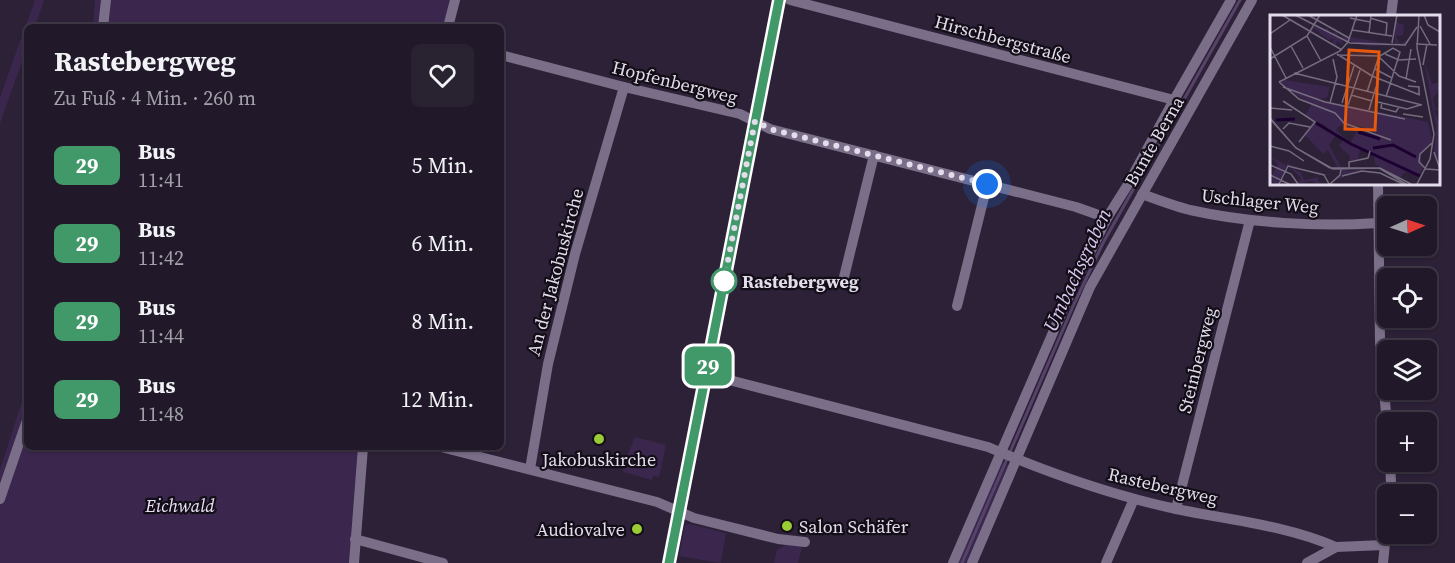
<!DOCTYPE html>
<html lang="de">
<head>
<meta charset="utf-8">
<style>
  :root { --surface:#211929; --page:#292231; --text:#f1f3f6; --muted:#a2a0a8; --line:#3e3846 }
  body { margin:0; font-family:"Source Serif 4",serif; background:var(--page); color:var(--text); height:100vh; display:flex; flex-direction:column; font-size:22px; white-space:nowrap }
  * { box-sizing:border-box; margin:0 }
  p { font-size:20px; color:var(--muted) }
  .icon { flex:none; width:33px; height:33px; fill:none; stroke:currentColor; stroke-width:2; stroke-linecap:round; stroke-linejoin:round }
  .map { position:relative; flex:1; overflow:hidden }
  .drawer { position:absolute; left:24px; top:24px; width:480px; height:426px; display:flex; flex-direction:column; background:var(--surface); border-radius:9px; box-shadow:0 2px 4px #0004,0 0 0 2px var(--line) }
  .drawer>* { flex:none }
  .badge { padding:0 12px; border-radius:9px; font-size:21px; line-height:39px }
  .needle { width:39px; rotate:87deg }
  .controls { position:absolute; left:1377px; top:196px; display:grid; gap:12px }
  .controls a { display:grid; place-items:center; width:60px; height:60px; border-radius:9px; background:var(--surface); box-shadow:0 2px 4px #0004,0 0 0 2px var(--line); font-size:30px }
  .you { position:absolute; width:30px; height:30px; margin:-15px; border:4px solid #fff; border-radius:50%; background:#1a73e8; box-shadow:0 0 0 9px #1a73e833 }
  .map>.badge { position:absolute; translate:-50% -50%; box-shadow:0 0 0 3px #fff }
  .round { display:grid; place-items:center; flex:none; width:63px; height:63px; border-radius:9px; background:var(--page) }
  .overview { display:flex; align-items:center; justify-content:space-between; height:102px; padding:0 30px }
  h1 { font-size:28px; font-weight:700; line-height:45px }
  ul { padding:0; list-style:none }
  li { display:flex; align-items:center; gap:18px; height:78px; padding:0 30px }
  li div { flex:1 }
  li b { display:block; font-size:22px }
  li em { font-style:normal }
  li .badge { min-width:66px; font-weight:700; text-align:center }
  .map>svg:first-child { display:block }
  .green { fill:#3b274e }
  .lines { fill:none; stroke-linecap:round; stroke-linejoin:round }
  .stream { stroke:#574269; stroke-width:3 }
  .minor { stroke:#7a6e88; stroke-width:10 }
  .line-casing { stroke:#fff; stroke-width:14 }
  .line { stroke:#419869; stroke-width:9 }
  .walk { stroke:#e2dceb; stroke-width:6; stroke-dasharray:0 10.8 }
  .stop-dot { fill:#fff; stroke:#419869; stroke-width:3 }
  .poi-dot { fill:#9acb34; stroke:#120d17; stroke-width:2 }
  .labels { text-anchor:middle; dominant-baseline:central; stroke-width:4.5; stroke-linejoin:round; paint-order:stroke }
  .street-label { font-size:18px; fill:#e2dceb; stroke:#120d17 }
  .stop-label { font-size:18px; font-weight:bold; fill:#e2dceb; stroke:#120d17; text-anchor:start }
  .poi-label { font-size:18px; fill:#e2dceb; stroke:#120d17 }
  .park-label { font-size:18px; font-style:italic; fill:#e8dff4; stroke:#120d17 }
  .water-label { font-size:20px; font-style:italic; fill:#dcc9f2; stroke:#120d17 }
  .inset-river { fill:none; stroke:#1c0031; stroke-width:3 }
  .inset-road { fill:none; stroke:#756c7f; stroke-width:1.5 }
  .view { fill:#e8590c; fill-opacity:0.15; stroke:#e8590c; stroke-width:3 }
  .inset-edge { fill:none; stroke:#e2dceb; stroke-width:3 }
</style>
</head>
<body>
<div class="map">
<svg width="1455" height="563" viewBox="0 0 1455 563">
  <rect width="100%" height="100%" fill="#2c2137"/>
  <!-- green -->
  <g class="green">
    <polygon points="35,0 44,0 35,27 27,27 27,48 0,123 0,97"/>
    <polygon points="95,0 459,0 452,27 93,27"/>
    <polygon points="27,386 27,447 366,447 358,563 0,563 0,470"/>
    <polygon points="635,437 666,445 659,477 653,476 652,480 623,472 625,461"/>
    <polygon points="1001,462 1008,465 967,563 957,563"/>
    <polygon points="689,524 726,533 721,563 679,556 685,525"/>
    <polygon points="803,543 798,563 774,563 777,550 787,544"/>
  </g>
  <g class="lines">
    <!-- stream -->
    <polyline class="stream" points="962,563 1074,304 1103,243 1240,0"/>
    <!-- minor -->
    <g class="minor">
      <polyline points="790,0 1174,100"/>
      <polyline points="1391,16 1393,0"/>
      <polyline points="103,27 106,0"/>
      <polyline points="448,27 455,0"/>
      <polyline points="501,55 624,87 740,114 770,129 1076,207 1107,218"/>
      <polyline points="1378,183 1380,342 1388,437"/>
      <path d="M1142,194C1158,200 1174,206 1190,210C1248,223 1318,227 1378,223"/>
      <polyline points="844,277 874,155"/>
      <polyline points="957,306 987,185"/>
      <path d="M706,374L988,447C1049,473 1111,495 1176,509C1230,520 1285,525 1336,547"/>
      <polyline points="441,447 657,502 694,518 778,539 805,542"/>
      <polyline points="1390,462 1391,483 1390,495"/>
      <polyline points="530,469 548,364 575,254 624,87"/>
      <polyline points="0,499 27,420"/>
      <polyline points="1176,509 1250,220"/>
      <polyline points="355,539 443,563"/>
      <polyline points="354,563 363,447"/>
      <polyline points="669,563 779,0"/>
      <polyline points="953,563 1071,291 1107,218 1127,186 1174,100 1231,0"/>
      <polyline points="972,563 1090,287 1252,0"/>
      <polyline points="1106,563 1134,499"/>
      <polyline points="1307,563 1336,547 1384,545"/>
      <polyline points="1383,563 1388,514"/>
    </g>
  </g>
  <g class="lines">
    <defs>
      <polyline id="line" points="669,563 779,0"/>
    </defs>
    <!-- line casing -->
    <use href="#line" class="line-casing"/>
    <!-- line -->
    <use href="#line" class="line"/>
    <!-- walk -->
    <polyline class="walk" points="724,281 755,121 770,129 987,184"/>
  </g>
  <!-- markers -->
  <circle class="stop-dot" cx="724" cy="281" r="12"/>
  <g class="poi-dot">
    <circle cx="599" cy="439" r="6"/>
    <circle cx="787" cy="526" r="6"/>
    <circle cx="637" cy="529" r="6"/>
  </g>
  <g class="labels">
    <!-- street labels -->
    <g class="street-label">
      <text transform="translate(1003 39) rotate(15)">Hirschbergstraße</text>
      <text transform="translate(675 82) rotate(14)">Hopfenbergweg</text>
      <text transform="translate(1154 141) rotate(-60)">Bunte Berna</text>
      <text transform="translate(1260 201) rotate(6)">Uschlager Weg</text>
      <text transform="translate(555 272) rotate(-75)">An der Jakobuskirche</text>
      <text transform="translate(1197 360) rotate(-76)">Steinbergweg</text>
      <text transform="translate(1163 486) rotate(13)">Rastebergweg</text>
    </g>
    <!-- stop labels -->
    <g class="stop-label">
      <text x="742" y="281">Rastebergweg</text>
    </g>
    <!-- poi labels -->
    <g class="poi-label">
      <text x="599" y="459">Jakobuskirche</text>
      <text x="799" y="526" text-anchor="start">Salon Schäfer</text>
      <text x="625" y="529" text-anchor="end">Audiovalve</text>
    </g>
    <!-- park labels -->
    <g class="park-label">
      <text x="180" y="505">Eichwald</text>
    </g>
    <!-- water labels -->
    <g class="water-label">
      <text transform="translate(1077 270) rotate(-65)">Umbachsgraben</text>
    </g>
  </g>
  <!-- overview -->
  <g transform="translate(1270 15)">
    <rect width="170" height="170" fill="#2c2137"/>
    <path d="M124,6L134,10L133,20L126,21L130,29L138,25L137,29L129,30L99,31L87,29L71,24L74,30L67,26L66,30L54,24L62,28L64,24L59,25L45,14L42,16L48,7L46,11L55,15L57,12L60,18L68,17L67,21L78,23V26L81,22L125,30ZM154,46L162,69L169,67V74L163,76L169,75L163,83L165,93L169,94L164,95L169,108V144L164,142L166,111ZM15,65L60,72L57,83L47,84L158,107L162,127L150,140L153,153L148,160L135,157L130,163L105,149L104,141L90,134L88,145L79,146L80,141L69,131L73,125L66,120L59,130L71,152L79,156L97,154L72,160L58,135L53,139L35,120L45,108L60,113L35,100L42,89L14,73L10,68ZM72,107L92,112L110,120L108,123L88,117ZM70,110L87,117L80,128L66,115ZM23,139L18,149L38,156L49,157L56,159L69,160L74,162L67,165L69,160H55L20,153L31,157L34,165L48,162L49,169L42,166L28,169L31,163L17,150L8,169L2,167L1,161L6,163L2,160L8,149L0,141L16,150Z" fill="#3b274e" fill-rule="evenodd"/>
    <path class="inset-river" d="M6,105L25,104M46,108L81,129L150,161M88,117L110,124M103,133L123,130L146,142"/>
    <path class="inset-road" d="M12,0L72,35M25,0L80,28L136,30M38,0L79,23M154,0L158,10L170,17M80,3L100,7M100,3L117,8L116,20M150,11L160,29M82,15L122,21M99,18L101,0M0,19L20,5M37,21L51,46M122,28L127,0M146,29L167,30M135,30L147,12M21,31L33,53M0,32L16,63M170,34V60M67,39L102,61L150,80M115,39L129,45L146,44M67,40L110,41L123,33L130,37L116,82M108,41L129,61L146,67M0,44L37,21L50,0M153,50L157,29M105,54L122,63M24,58L152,90M136,64L141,34M9,67L29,84L65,98L74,108L121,125M9,67L70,36L78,27L87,0M138,71L149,72V80M13,72L55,87L135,104M97,77L108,44M81,80L102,86M13,86L45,107L29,127M108,87L137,94L150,90M112,87L111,93L126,97L129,92M60,88L67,62L63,44M72,88L84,51M78,90L90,55M0,93L22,95M99,95L106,72M133,99L153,102M0,103L26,133L63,154L109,153L136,169M0,104L26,133L60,153H110L141,169M13,114L19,108L40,112M162,128L150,139L149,147L156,154L170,155M0,131L19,136L34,146M164,137L170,154M0,150L21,159L28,169M79,153V147L98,143L100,136M0,160L19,169M72,161L92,156L110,158L133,169M9,169L18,151L54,160L59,169M60,169L70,160L71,154M147,169L160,144L164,119L147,33L149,0"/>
    <path class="view" d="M79,35L109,37L105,115L75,114Z"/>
    <rect width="170" height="170" class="inset-edge"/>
  </g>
</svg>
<div class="controls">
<a><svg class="needle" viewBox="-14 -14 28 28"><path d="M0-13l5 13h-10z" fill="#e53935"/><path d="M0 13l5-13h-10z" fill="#a2a0a8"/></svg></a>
<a><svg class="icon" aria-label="locate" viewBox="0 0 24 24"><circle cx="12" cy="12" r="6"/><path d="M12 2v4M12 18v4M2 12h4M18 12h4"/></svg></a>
<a><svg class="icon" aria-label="layers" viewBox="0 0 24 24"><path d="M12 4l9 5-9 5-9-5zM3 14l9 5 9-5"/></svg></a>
<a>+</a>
<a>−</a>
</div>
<div class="you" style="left:987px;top:184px"></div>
<b class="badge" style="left:708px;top:366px;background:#419869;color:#fff">29</b>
<section class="drawer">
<div class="overview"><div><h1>Rastebergweg</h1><p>Zu Fuß · 4 Min. · 260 m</p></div><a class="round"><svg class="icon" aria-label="heart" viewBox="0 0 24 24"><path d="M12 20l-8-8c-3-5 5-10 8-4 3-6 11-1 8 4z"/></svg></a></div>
<ul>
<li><span class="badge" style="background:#419869;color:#fff">29</span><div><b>Bus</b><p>11:41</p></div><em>5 Min.</em></li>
<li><span class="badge" style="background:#419869;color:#fff">29</span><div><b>Bus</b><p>11:42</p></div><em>6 Min.</em></li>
<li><span class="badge" style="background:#419869;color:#fff">29</span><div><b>Bus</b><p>11:44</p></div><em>8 Min.</em></li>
<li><span class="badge" style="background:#419869;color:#fff">29</span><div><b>Bus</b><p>11:48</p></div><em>12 Min.</em></li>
</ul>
</section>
</div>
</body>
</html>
